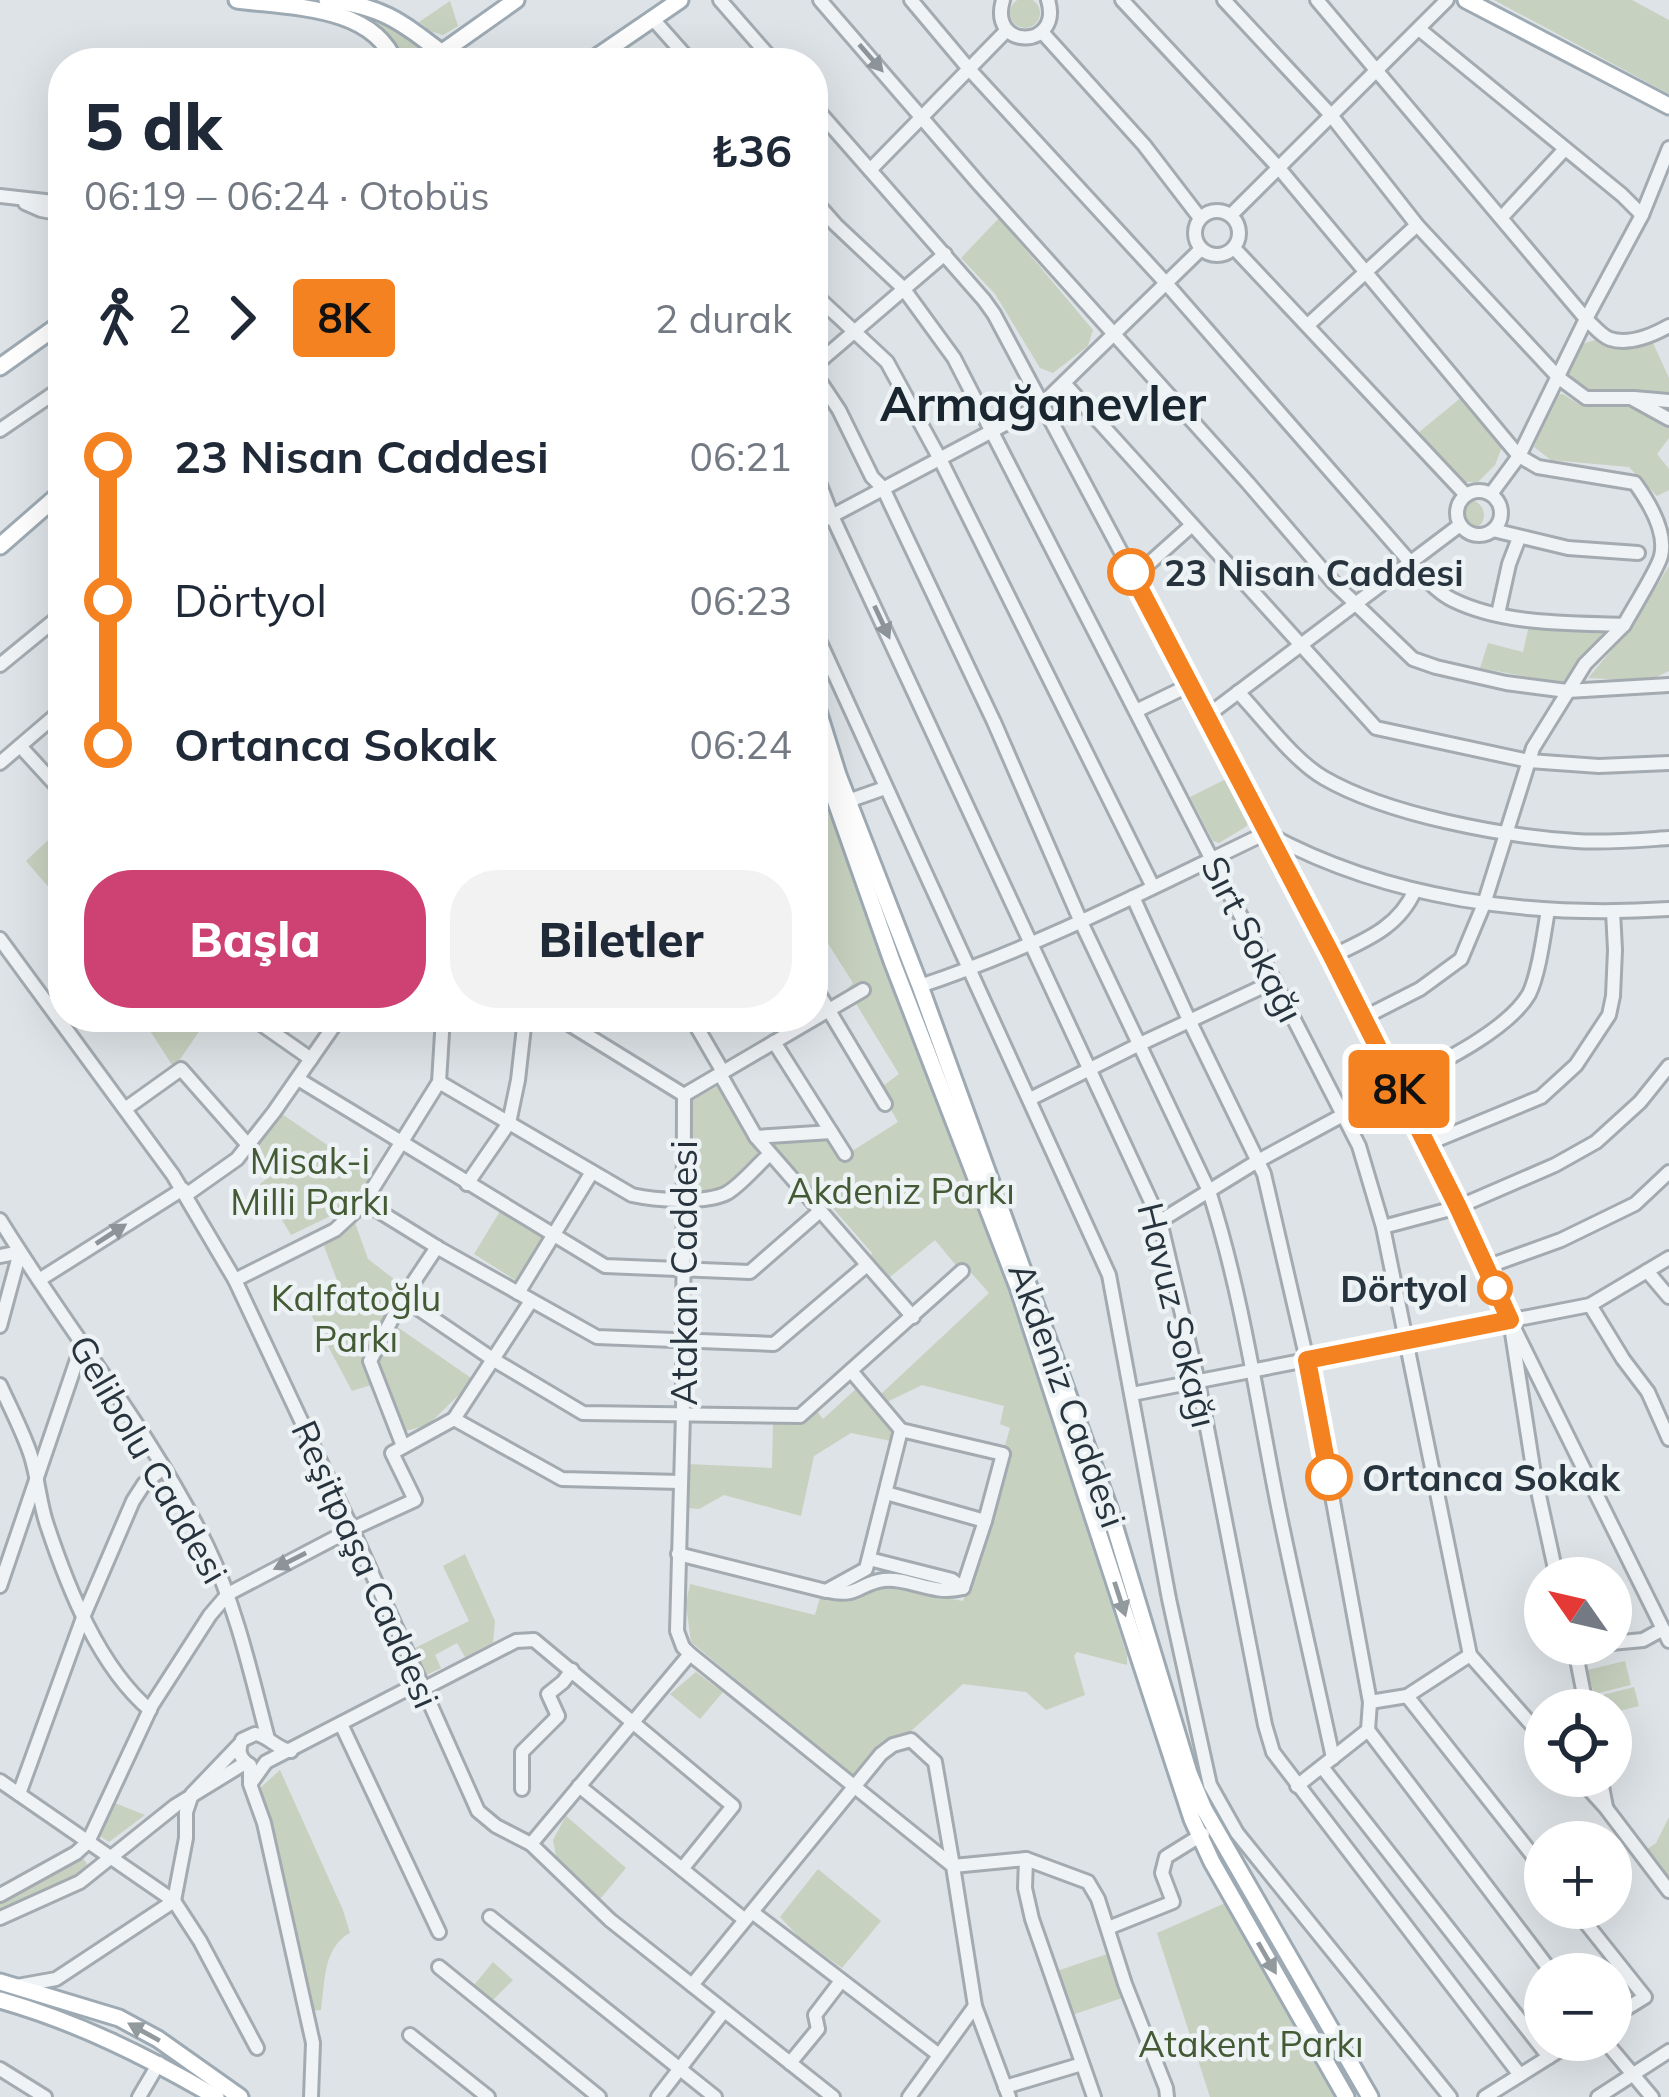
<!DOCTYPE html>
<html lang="tr">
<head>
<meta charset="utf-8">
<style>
  :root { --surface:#fff; --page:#f2f2f3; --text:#1f2937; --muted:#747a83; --accent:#ce4173 }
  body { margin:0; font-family:Mulish,sans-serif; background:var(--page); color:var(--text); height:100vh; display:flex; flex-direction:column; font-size:45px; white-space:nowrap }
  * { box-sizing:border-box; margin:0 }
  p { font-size:39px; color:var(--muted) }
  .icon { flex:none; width:66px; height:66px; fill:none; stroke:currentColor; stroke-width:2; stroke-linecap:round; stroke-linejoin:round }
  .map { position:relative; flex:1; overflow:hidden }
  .side { position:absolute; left:48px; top:48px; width:780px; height:984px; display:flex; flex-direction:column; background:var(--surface); border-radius:48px; box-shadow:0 12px 48px #0002 }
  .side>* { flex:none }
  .badge { padding:0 24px; border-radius:9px; font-size:42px; line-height:78px }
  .needle { width:78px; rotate:304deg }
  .buttons { position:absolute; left:1524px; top:1557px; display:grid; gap:24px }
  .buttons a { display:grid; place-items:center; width:108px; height:108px; border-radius:50%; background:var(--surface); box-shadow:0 12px 48px #0002; font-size:60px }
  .map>.badge { position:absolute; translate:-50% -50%; box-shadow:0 0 0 6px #fff }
  .legs { display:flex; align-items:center; gap:18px; height:132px; padding:0 36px; font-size:39px }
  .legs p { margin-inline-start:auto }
  .summary { display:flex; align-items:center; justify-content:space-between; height:204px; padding:0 36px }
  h1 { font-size:66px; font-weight:800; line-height:90px }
  .action { display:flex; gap:24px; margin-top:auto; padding:24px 36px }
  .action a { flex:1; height:138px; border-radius:48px; background:var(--accent); color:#fff; font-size:48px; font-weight:800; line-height:138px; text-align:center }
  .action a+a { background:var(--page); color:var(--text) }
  ul { padding:0 36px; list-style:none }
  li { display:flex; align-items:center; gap:42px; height:144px; font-size:45px }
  li i { display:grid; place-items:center; width:18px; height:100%; margin:0 15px; background:currentColor }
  li i::after { content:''; width:30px; height:30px; margin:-15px; border:9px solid; border-radius:50%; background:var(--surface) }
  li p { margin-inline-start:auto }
  li:first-child i { background:linear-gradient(#0000 50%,currentColor 0) }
  li:last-child i { background:linear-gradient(currentColor 50%,#0000 0) }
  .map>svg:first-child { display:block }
  .green { fill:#c7d1bf }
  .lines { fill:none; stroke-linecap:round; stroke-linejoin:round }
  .minor-casing { stroke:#a3abb1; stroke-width:18 }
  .major-casing { stroke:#9daab3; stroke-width:21 }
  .minor { stroke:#f0f3f6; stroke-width:12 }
  .major { stroke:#fff; stroke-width:15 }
  .oneway { fill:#8c949a }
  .oneway2 { fill:#939a9e }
  .line-1-casing { stroke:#fff; stroke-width:27 }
  .line-1 { stroke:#f58220; stroke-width:18 }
  .stop-1-dot { fill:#fff; stroke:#f58220; stroke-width:6 }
  .labels { text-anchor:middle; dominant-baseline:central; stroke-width:9; stroke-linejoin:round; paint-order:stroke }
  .stop-label { font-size:36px; font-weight:bold; fill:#27343e; stroke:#edf2f5; text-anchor:start }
  .street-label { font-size:36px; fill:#27343e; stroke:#edf2f5 }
  .park-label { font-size:36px; fill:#435a34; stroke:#edf2f5 }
  .district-label { font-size:48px; font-weight:bold; fill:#19252f; stroke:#edf2f5 }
</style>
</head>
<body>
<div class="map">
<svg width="1669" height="2097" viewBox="0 0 1669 2097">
  <rect width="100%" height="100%" fill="#dee3e7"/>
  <!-- green -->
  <g class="green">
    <circle cx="1025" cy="13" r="15"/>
    <polygon points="1494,0 1632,0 1669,20 1669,94"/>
    <polygon points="450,1 458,26 443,35 430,31 419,22"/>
    <path d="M368,11L424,45L403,62C392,40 380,27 359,13Z"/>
    <polygon points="999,218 1093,330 1088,346 1053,373 1040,368 995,294 961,258"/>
    <polygon points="1598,339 1627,346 1653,343 1669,378 1669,395 1589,395 1564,377 1579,345"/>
    <polygon points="1563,394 1580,405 1633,406 1669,426 1669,438 1657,454 1669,469 1669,490 1657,496 1629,467 1551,460 1534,447 1556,395"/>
    <polygon points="1463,396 1502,447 1495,465 1478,482 1452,482 1412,438"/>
    <circle cx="1469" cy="515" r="15"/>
    <polygon points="1669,566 1669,671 1648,681 1588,678 1632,626"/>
    <polygon points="1529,625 1607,628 1567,684 1480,668 1488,643 1523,652"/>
    <polygon points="813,743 892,975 997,1254 1127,1655 1127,1665 1077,1652 1074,1656 1085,1695 1046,1710 1026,1692 963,1684 910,1732 892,1736 878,1745 853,1776 691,1642 686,1604 690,1584 815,1615 821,1594 849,1600 882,1586 963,1601 1002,1481 1008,1453 1004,1449 1010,1428 1000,1424 1004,1406 922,1385 887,1402 881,1394 989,1293 965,1266 959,1269 935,1240 884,1282 867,1263 872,1253 831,1206 820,1207 763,1141 828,1139 841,1158 898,1122 879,1089 899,1074 847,989 853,983 813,920"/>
    <polygon points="1228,778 1249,819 1247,826 1219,843 1213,841 1190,797"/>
    <polygon points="63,826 63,881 52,891 26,861"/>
    <polygon points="152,1017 209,1017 174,1068 145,1023"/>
    <polygon points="720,1085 759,1155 722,1189 690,1195 692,1100"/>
    <polygon points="282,1114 371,1175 347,1208 291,1235 260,1184 269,1177 252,1150"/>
    <polygon points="502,1208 548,1236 520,1283 474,1254"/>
    <polygon points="354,1220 368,1259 403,1286 404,1306 393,1324 474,1380 428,1425 398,1433 371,1385 352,1391 308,1309 338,1283 324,1246"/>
    <polygon points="857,1388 893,1430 891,1441 851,1433 814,1456 801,1516 724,1495 699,1509 688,1508 688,1464 772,1468 773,1423 799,1424 816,1410 823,1419"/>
    <polygon points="465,1554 495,1621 493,1643 465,1657 457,1643 435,1655 441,1668 424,1676 409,1651 469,1621 443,1566"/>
    <polygon points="1625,1661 1631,1685 1594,1694 1587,1670"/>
    <polygon points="696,1672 723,1692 700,1719 670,1694"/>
    <polygon points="1634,1687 1639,1706 1611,1713 1611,1710 1598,1710 1595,1697"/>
    <path d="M280,1770L343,1910L350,1933C323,1947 325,1982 321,2010L309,2011L280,1859L258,1790Z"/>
    <polygon points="115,1803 145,1815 109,1842 98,1835"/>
    <polygon points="566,1816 626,1868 600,1899 556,1856 553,1840"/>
    <polygon points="1669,1817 1669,1880 1646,1850 1656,1843"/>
    <polygon points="80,1854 87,1864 80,1877 0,1912 0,1897"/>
    <polygon points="818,1869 881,1921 842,1968 801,1939 780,1917"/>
    <polygon points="1230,1901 1341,2097 1210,2097 1157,1933"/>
    <polygon points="1110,1953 1125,1997 1069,2016 1054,1972"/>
    <polygon points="493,1962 513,1980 493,2000 474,1985"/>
  </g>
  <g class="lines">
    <defs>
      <g id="minor">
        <polyline points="720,0 775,63"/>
        <polyline points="820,0 979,184 1248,483 1333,582 1413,659 1436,667 1506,683 1567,691 1669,685"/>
        <path d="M911,0L969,69L1165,282L1410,562C1423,575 1436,592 1453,600C1504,625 1569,623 1624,625C1632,610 1658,569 1661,556C1667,532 1648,501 1635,483L1538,467L1519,456L1278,167L1122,0"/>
        <path d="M1003,0C988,51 1063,49 1048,0"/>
        <polyline points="1224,0 1330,114 1417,225 1559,378 1586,398 1631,398 1669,419"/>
        <path d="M1317,0L1586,319C1593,325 1601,336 1610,339C1629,345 1653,335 1669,326"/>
        <polyline points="652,18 692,63"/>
        <polyline points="1419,29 1622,195 1642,215"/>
        <polyline points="1042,32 1144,145 1200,218"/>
        <polyline points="813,105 984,300 994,314 1208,715 1332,956 1458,1207 1510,1320 1669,1641"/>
        <polyline points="870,170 1007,30"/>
        <polyline points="0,196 63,203"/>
        <polyline points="813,199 836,225 903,288 954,358 1359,1146 1383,1227 1470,1655 1545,1740"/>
        <polyline points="25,203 41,210 63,214"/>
        <circle cx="1217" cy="233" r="22"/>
        <polyline points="1231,215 1447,0"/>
        <polyline points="1502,217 1565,149"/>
        <polyline points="1234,248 1466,495"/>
        <polyline points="813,293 887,362 940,459 1153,887"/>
        <polyline points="1308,325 1417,225"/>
        <polyline points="813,367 945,254"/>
        <path d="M813,371L839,410L872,477L883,488L994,722L1081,922L1209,1191C1242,1293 1257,1401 1278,1506C1295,1590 1315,1674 1333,1758"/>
        <polyline points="1064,383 1376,728 1529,761 1599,766 1669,763"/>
        <polyline points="1634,398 1669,401"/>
        <polyline points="0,430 63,387"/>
        <polyline points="813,467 832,516 1160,1221 1198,1382 1265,1725 1273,1752 1520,2075"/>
        <circle cx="1479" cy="513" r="22"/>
        <polyline points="1491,494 1519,456 1586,319 1642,215 1669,148"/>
        <polyline points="813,526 1041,405 1201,249"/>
        <polyline points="1493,530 1568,548 1638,553"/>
        <polyline points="1134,577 1192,525"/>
        <polyline points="1498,614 1509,564 1519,538"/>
        <polyline points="813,627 1109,1275 1169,1599 1210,1785 1237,1833 1450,2097"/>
        <polyline points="0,665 55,620 63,628"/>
        <path d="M1238,692C1263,718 1293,760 1324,778C1388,815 1502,836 1576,841C1606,843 1639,840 1669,838"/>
        <polyline points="1136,711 1192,684"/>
        <polyline points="1208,715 1460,525"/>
        <polyline points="20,746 63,793"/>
        <polyline points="0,763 63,709"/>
        <polyline points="848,801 885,788"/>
        <polyline points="1133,897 1189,1020 1264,1174 1307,1360 1370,1702 1368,1730 1297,1786"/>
        <polyline points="0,939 173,1175 235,1280 352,1529 478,1811 496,1826 531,1844 610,1920 833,2097"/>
        <path d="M1332,956C1366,940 1399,927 1415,890"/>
        <polyline points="813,984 885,1104"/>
        <path d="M920,986C1040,946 1153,887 1266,833C1388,900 1532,918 1669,909"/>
        <polyline points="251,1017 311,1059"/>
        <polyline points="507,1017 561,1019 684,1095"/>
        <polyline points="691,1017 723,1072"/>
        <polyline points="1363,1018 1420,989 1461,959 1484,904 1533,748 1585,664 1624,625"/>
        <polyline points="774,1042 845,1154"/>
        <polyline points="720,1074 756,1137 913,1317"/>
        <polyline points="298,1079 605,1266 750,1272 820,1211"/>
        <path d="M439,1082L632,1195C654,1200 706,1204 727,1193C742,1184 756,1166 770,1154"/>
        <path d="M1396,1085C1434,1066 1508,1031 1529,994C1539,974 1544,933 1548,910"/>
        <polyline points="684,1095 683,1413 677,1631 683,1647 690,1654 953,1866 975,2006 1009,2097"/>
        <polyline points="684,1095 863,990"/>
        <polyline points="1030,1099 1140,1044 1275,981"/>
        <polyline points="125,1109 181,1069 248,1145"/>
        <polyline points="756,1137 831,1132"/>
        <polyline points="1427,1144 1541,1097 1576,1065 1609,1015 1613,996 1615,950 1613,911"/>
        <polyline points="467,1184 509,1123 518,1080 525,1018"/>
        <polyline points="186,1195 237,1159 274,1112 340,1017"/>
        <polyline points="364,1202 440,1249 597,1337 774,1344 867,1265"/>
        <path d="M0,1220C67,1329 150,1430 207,1546C236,1606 251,1674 268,1739"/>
        <polyline points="1160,1221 1256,1162 1343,1115"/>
        <polyline points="1383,1227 1458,1207 1555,1165 1596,1142 1640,1102 1669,1066"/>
        <polyline points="0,1256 20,1252 0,1326"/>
        <polyline points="1486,1267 1561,1240 1635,1204 1669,1172"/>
        <polyline points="1647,1271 1669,1297"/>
        <polyline points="39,1280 183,1189"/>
        <polyline points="235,1280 335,1230 363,1204 439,1082 443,1017"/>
        <polyline points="518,1293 592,1172"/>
        <polyline points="403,1298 494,1360 583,1413 800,1416 962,1271"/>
        <polyline points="1590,1305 1623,1359 1648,1392 1669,1439"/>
        <polyline points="1512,1333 1533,1468 1557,1578"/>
        <polyline points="852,1372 901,1430"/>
        <path d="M0,1385C10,1407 22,1430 30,1453C38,1476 39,1502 47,1525C68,1588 99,1667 150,1710"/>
        <polyline points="1132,1394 1590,1305 1669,1258"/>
        <polyline points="454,1419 562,1479 680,1482"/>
        <polyline points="901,1430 1003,1454 985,1521 963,1588"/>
        <polyline points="403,1446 370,1361 403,1298 437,1247"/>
        <polyline points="886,1493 985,1521"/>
        <polyline points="678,1554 826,1591 866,1569 901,1430"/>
        <polyline points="0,1586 83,1342"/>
        <path d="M828,1591C858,1598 859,1583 884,1580C909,1577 932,1596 963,1588L952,1580L869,1559"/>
        <polyline points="1611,1643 1643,1640 1663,1629"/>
        <polyline points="1574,1644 1587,1710"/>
        <polyline points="1574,1646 1596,1644"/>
        <polyline points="423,1689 516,1641 534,1640 733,1806 682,1869"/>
        <polyline points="1407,1696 1545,1871"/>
        <polyline points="1370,1702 1407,1696 1470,1655"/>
        <polyline points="341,1724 439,1932"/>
        <polyline points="1368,1730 1553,1974"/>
        <path d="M291,1751C276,1749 268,1735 255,1734L242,1740C237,1751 240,1759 250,1765V1784L264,1823L313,2043L311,2097"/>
        <polyline points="1322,1767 1549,2057"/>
        <polyline points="1577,1776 1606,1808 1669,1891"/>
        <polyline points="1600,1776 1606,1807"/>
        <polyline points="0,1781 174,1901 200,1941 257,2048"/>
        <polyline points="251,1783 266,1762 421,1682"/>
        <polyline points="579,1786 745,1920"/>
        <polyline points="522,1789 522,1752 558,1716 548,1694 563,1682 572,1670"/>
        <polyline points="19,1794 84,1615 133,1501 144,1484 163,1468"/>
        <polyline points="531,1844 690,1654"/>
        <polyline points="1026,1859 1025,1888 1032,1919 1094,2097"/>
        <polyline points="0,1895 76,1853 88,1842 152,1705 210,1615 228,1594 352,1529 415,1500 392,1453 454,1419 531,1301"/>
        <polyline points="1574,1908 1645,1997 1611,2018"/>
        <polyline points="752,1912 939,2055"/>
        <polyline points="490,1917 715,2097"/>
        <polyline points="0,1918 80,1882 175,1806 245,1763"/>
        <polyline points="1108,1928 1173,1902 1162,1873 1166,1857 1203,1834"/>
        <polyline points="439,1967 599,2097"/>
        <polyline points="692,1985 881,1754 893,1745 911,1740 935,1762 953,1866 1026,1859 1088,1882 1098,1899 1125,1984 1166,2088 1167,2097"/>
        <polyline points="17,1986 56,1979 174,1901 186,1838 186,1812 192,1794 239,1745"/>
        <polyline points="410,2035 488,2097"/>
        <polyline points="1604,2040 1652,2097"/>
        <polyline points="790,2063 818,2029 815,2015 841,1981"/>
        <polyline points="0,2069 45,2097"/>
        <polyline points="1005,2087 1082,2064"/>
        <polyline points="139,2097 159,2063"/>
        <polyline points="658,2097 724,2011"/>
        <polyline points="909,2097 975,2006"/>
        <polyline points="1485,2097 1576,2040"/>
        <polyline points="1598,2097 1669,2051"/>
      </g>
      <g id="major">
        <path d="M237,0C289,7 373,5 395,63"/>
        <path d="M327,0C381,6 399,20 442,53"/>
        <polyline points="1466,0 1669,106"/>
        <polyline points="427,63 516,0"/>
        <polyline points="588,63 680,0"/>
        <polyline points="0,367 63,322"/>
        <polyline points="0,546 63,491"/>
        <polyline points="813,695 838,775 920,986 1109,1508 1189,1773 1204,1809 1370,2097"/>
        <polyline points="813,737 892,961 1018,1287 1192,1819 1212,1862 1346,2097"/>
        <polyline points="0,1982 119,2018 158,2039 240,2097"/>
        <path d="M0,2000C77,2022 146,2056 216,2097"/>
      </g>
    </defs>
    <!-- minor casing -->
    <use href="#minor" class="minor-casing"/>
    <!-- major casing -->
    <use href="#major" class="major-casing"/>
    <!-- minor -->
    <use href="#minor" class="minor"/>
    <!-- major -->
    <use href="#major" class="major"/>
  </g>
  <!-- one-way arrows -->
  <defs><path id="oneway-solid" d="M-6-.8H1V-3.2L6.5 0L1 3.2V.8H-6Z" transform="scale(3)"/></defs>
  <g class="oneway">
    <use href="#oneway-solid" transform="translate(871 58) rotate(49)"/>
    <use href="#oneway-solid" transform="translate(882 622) rotate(65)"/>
    <use href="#oneway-solid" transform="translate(111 1234) rotate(-33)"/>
    <use href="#oneway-solid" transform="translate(290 1561) rotate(153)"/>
  </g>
  <g class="oneway2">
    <use href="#oneway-solid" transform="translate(1120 1599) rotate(72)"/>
    <use href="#oneway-solid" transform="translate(1267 1958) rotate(60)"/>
    <use href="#oneway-solid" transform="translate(144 2032) rotate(-151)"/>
  </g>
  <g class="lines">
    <defs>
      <polyline id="line-1" points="1131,572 1332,956 1458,1207 1510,1320 1307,1360 1329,1477"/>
    </defs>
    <!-- line-1 casing -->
    <use href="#line-1" class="line-1-casing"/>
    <!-- line-1 -->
    <use href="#line-1" class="line-1"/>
  </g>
  <!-- markers -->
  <g class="stop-1-dot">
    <circle cx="1131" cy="572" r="21"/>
    <circle cx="1495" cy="1288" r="15"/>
    <circle cx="1329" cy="1477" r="21"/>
  </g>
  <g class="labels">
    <!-- stop labels -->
    <g class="stop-label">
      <text x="1164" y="572">23 Nisan Caddesi</text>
      <text x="1468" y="1288" text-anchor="end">Dörtyol</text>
      <text x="1362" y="1477">Ortanca Sokak</text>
    </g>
    <!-- street labels -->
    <g class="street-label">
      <text transform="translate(1253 939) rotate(63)">Sırt Sokağı</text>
      <text transform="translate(683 1273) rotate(-90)">Atakan Caddesi</text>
      <text transform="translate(1178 1315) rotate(76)">Havuz Sokağı</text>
      <text transform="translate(1068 1395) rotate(70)">Akdeniz Caddesi</text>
      <text transform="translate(149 1459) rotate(60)">Gelibolu Caddesi</text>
      <text transform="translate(366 1564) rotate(66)">Reşitpaşa Caddesi</text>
    </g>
    <!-- park labels -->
    <g class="park-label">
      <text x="310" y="1160">Misak-i<tspan x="310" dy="41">Milli Parkı</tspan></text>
      <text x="901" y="1190">Akdeniz Parkı</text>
      <text x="356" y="1297">Kalfatoğlu<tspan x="356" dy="41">Parkı</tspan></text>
      <text x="1251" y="2043">Atakent Parkı</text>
    </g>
    <!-- district labels -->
    <g class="district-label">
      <text x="1043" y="403">Armağanevler</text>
    </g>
  </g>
</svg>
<div class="buttons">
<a><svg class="needle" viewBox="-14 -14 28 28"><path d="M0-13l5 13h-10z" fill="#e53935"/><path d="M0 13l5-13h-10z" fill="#747a83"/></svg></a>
<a><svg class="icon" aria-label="locate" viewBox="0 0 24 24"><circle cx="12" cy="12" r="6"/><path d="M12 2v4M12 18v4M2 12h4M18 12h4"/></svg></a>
<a>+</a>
<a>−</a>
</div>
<b class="badge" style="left:1399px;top:1089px;background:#f58220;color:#111">8K</b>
<section class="side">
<div class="summary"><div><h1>5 dk</h1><p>06:19 – 06:24 · Otobüs</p></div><b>₺36</b></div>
<div class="legs"><svg class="icon" aria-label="walk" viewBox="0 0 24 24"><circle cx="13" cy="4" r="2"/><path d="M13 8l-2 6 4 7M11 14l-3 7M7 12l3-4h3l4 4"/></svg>2<svg class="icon" aria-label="forward" viewBox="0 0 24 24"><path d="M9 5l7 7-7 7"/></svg><b class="badge" style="background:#f58220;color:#111">8K</b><p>2 durak</p></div>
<ul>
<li><i style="color:#f58220"></i><b>23 Nisan Caddesi</b><p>06:21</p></li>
<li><i style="color:#f58220"></i><span>Dörtyol</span><p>06:23</p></li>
<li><i style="color:#f58220"></i><b>Ortanca Sokak</b><p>06:24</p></li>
</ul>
<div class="action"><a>Başla</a><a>Biletler</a></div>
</section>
</div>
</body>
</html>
